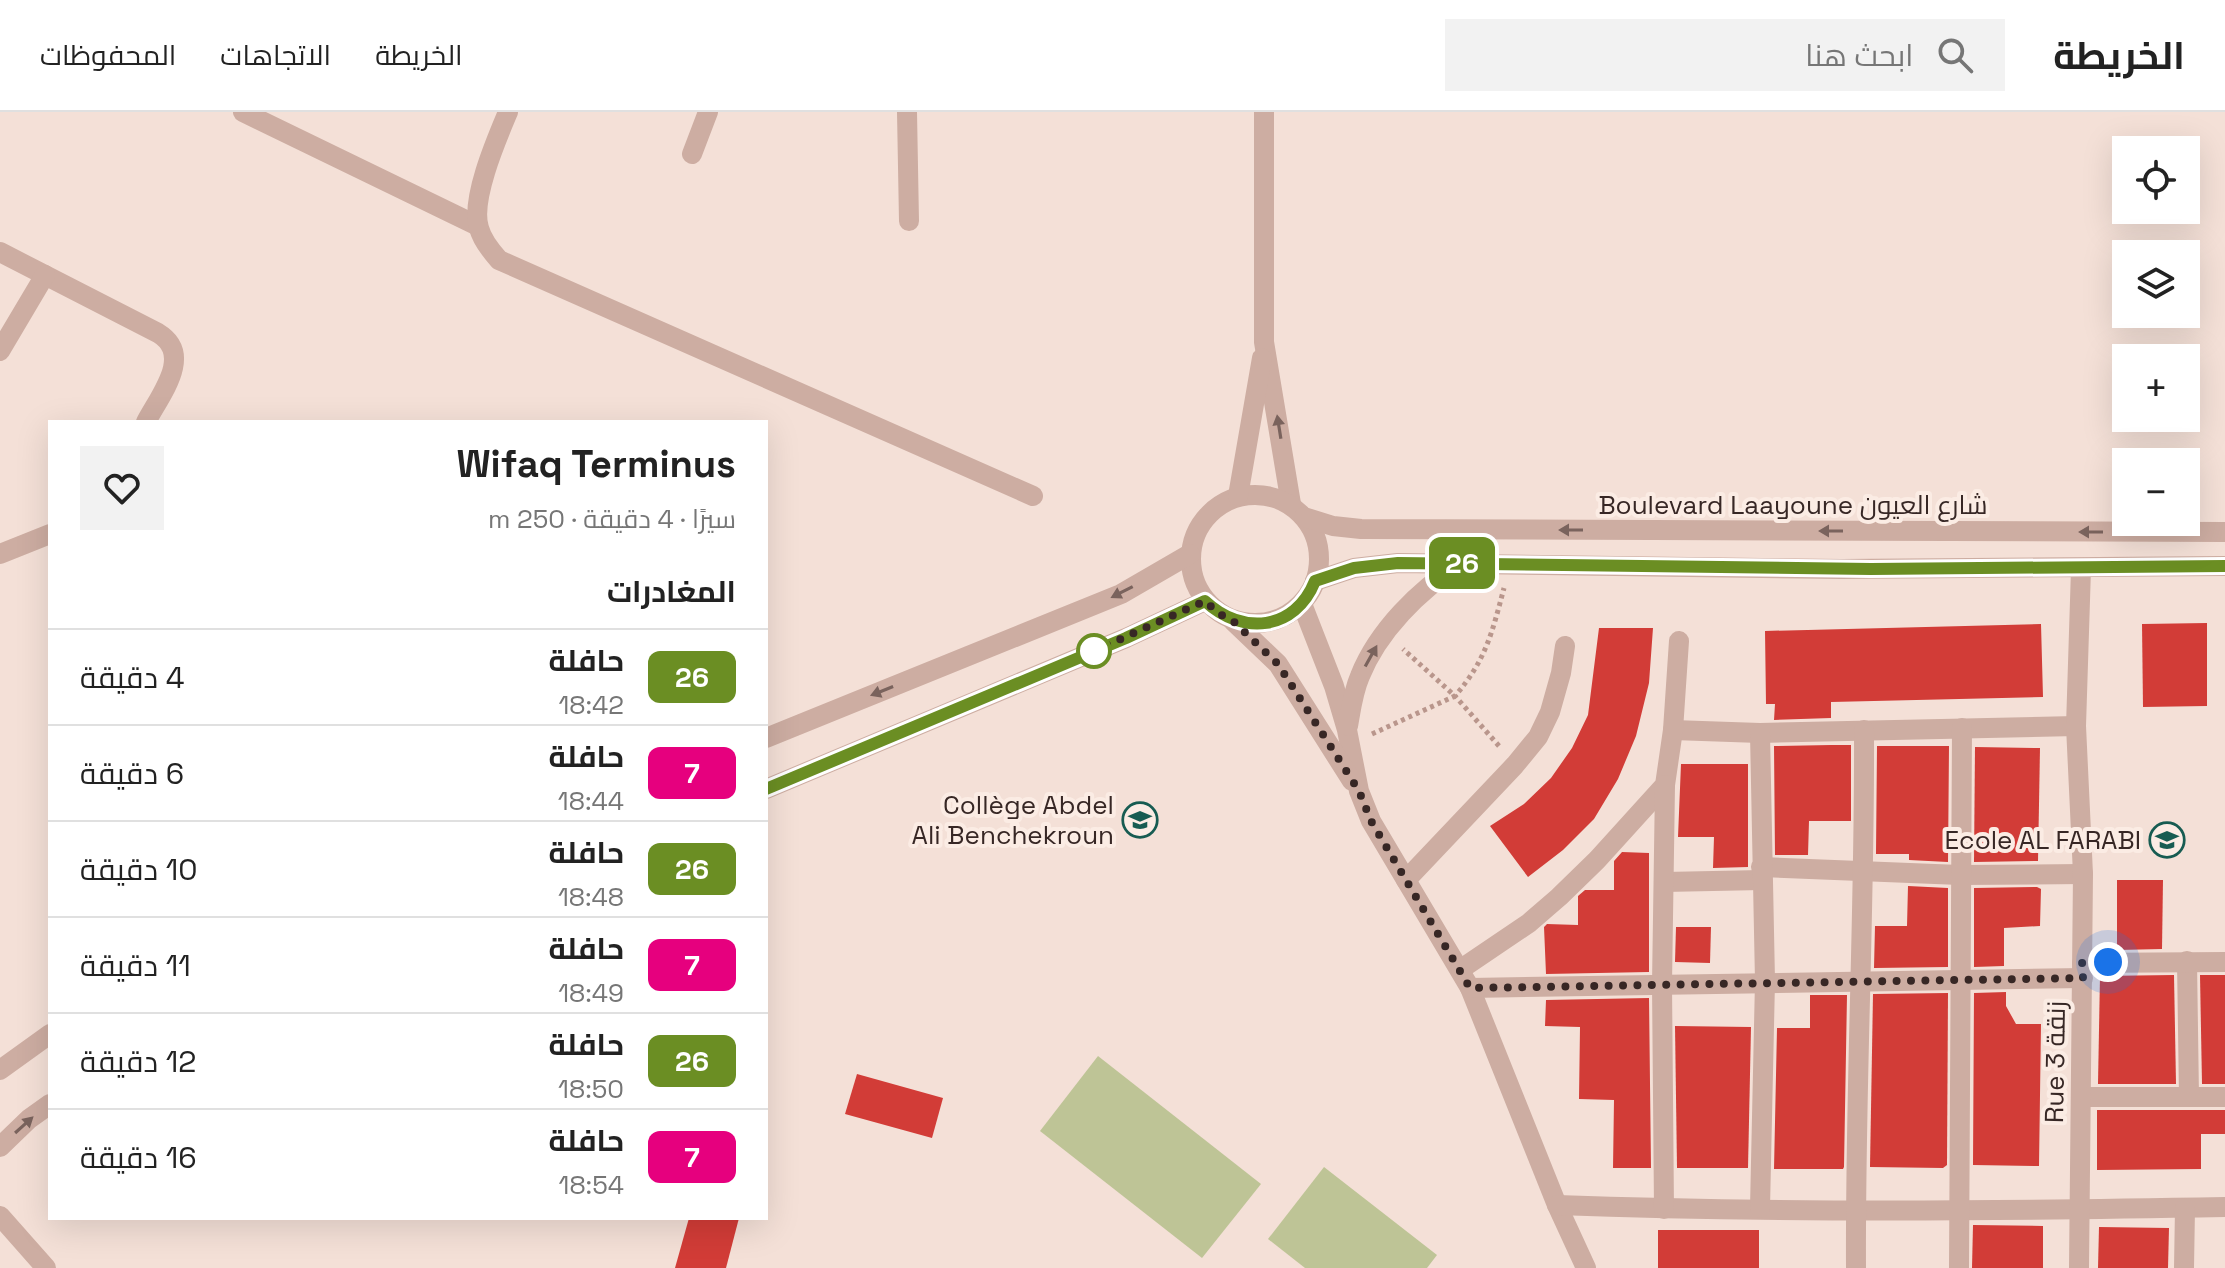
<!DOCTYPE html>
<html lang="ar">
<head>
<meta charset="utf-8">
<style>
  :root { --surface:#fff; --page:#f2f2f2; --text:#222; --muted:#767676; --line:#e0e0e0 }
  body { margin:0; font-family:"Space Grotesk",Cairo,sans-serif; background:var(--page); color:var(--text); direction:rtl; height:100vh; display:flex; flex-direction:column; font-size:30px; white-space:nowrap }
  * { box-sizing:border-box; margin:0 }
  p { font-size:26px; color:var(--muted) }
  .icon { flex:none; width:44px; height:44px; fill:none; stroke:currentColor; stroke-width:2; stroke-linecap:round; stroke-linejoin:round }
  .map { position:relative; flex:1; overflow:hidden; direction:ltr }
  .drawer { position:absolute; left:48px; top:308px; width:720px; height:800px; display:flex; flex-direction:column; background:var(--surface); border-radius:0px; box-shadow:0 8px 32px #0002; direction:rtl }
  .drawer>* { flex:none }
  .badge { padding:0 16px; border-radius:12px; font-size:28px; line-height:52px }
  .buttons { position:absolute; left:2112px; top:24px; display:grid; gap:16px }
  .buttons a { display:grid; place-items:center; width:88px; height:88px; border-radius:0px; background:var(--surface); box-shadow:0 8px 32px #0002; font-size:40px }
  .you { position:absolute; width:40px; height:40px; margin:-20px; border:6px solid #fff; border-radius:50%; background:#1a73e8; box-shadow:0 0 0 12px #1a73e833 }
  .map>.badge { position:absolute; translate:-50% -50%; box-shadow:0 0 0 4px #fff }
  h2 { padding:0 32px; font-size:30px; line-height:72px }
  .round { display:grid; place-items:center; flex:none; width:84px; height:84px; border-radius:0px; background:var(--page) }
  .headline { display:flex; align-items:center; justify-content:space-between; height:136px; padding:0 32px }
  h1 { font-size:38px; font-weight:700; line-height:60px }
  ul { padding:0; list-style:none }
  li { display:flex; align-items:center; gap:24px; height:96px; padding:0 32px; border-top:2px solid var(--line) }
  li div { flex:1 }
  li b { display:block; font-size:30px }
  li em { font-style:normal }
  li .badge { min-width:88px; font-weight:700; text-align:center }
  header { display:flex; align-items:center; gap:48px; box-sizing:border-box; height:112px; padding:0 40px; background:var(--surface); border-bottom:2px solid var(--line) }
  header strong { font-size:38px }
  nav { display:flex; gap:44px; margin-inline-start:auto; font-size:28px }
  .search { width:560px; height:72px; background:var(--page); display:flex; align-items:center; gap:20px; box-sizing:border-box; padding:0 28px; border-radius:0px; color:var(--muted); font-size:30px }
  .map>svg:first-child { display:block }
  .green { fill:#bec496 }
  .building { fill:#d23c37 }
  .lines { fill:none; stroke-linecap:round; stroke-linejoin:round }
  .path { stroke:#b9968c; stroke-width:5; stroke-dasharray:4 4; stroke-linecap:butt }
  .minor { stroke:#cdada2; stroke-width:20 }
  .oneway { fill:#7a635d }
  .line-casing { stroke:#fff; stroke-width:18 }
  .line { stroke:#6b8e23; stroke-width:12 }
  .walk { stroke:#372725; stroke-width:8; stroke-dasharray:0 14.4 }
  .stop-dot { fill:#fff; stroke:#6b8e23; stroke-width:4 }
  .labels { text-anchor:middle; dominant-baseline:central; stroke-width:8; stroke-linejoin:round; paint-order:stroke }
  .street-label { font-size:26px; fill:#372725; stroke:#fbece4 }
  .poi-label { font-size:26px; fill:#372725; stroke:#fbece4; text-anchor:end }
</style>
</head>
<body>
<header>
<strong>الخريطة</strong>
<div class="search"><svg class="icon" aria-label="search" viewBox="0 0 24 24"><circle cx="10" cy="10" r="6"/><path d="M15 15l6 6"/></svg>ابحث هنا</div>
<nav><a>الخريطة</a><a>الاتجاهات</a><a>المحفوظات</a></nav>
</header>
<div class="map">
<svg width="2225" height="1156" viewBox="0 0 2225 1156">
  <rect width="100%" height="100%" fill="#f4e0d7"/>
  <!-- green -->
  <g class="green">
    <polygon points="1098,944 1261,1072 1202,1146 1040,1019"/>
    <polygon points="1324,1055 1437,1143 1427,1156 1305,1156 1268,1127"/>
  </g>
  <!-- building -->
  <g class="building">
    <polygon points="2207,511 2207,594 2143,595 2142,512"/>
    <polygon points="2041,512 2043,585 1831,590 1831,606 1774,608 1775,592 1766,592 1765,519"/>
    <polygon points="1599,516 1653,516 1649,571 1636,624 1618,667 1594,707 1563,738 1528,765 1490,714 1524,692 1551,666 1572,636 1588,603"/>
    <polygon points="1831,633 1851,633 1851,709 1809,709 1808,743 1775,743 1774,634"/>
    <polygon points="1877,634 1949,634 1948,750 1909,748 1909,742 1876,742"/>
    <polygon points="1975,635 2040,636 2038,749 1974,750"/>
    <polygon points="1681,652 1748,652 1748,755 1713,756 1714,725 1678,725"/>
    <polygon points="1622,740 1649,741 1649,860 1546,862 1544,815 1547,812 1578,813 1578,784 1585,778 1614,778 1614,749"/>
    <polygon points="2117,768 2163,768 2162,837 2117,838"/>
    <polygon points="1908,774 1948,776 1948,855 1874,856 1875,814 1907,814"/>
    <polygon points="2037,775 2041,777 2040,814 2004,816 2004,854 1974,855 1974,776"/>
    <polygon points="1676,815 1711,815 1710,851 1675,850"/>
    <polygon points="2174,863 2176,972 2098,972 2100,864"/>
    <polygon points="2200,863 2225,863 2225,972 2202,972"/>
    <polygon points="2006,880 2006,894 2016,912 2041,912 2039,1054 1973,1053 1974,881"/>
    <polygon points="1948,881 1947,1053 1943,1056 1870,1055 1873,882"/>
    <polygon points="1810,883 1847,883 1844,1055 1843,1057 1774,1057 1777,916 1810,916"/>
    <polygon points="1649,886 1651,1056 1613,1056 1614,988 1579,987 1580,915 1545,914 1546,888"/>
    <polygon points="1675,914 1751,915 1748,1056 1677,1056"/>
    <polygon points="857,962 943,986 932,1026 845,1002"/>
    <polygon points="2097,998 2225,998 2225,1022 2201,1022 2201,1057 2097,1058"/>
    <polygon points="689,1106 739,1106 726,1156 675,1156"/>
    <polygon points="1973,1113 2043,1114 2043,1156 1972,1156"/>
    <polygon points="2099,1115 2169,1116 2168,1156 2098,1156"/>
    <rect x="1658" y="1118" width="101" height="38"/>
  </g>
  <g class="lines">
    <!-- path -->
    <g class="path">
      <polyline points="1372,622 1455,584 1403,537"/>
      <path d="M1499,634L1455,584C1486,548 1492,521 1504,476"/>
    </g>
    <!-- minor -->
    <g class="minor">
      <polyline points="243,0 478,114"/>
      <path d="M508,0C497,26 470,88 479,116C482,128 491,139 499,148L1033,384"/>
      <polyline points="907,0 909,109"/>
      <polyline points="1264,0 1264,230 1291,392"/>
      <polyline points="692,42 708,0"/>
      <path d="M0,140L158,221C194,243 160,283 146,310"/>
      <polyline points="0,239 45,163"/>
      <circle cx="1255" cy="447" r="64"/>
      <polyline points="1238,384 1262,246"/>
      <polyline points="1304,405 1333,414 1361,417 2225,420"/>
      <polyline points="0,442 50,422"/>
      <polyline points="1315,469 1354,456 1398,451 1841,457 2225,454"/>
      <polyline points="1302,492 1334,574 1347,618 1359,679 1371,709 1470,876 1557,1093 1586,1156"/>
      <polyline points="1233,509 1278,552 1352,669"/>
      <path d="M1348,614C1351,597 1353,580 1360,564C1378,519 1419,478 1460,452"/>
      <polyline points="1673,618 1760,621 2076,614"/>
      <polyline points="766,626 1121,482 1190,442"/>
      <polyline points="766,677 1126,526 1205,489"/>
      <polyline points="1761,755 1960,763 2083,762"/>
      <polyline points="1406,768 1515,653 1538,625 1550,600 1561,561 1565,534"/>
      <polyline points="1664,770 1762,768"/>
      <polyline points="2187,849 2189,985"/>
      <polyline points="2082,851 2225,850"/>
      <polyline points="1461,857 1529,811 1559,785 1597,748 1665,673 1673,618 1679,529"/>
      <polyline points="1470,876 2083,866"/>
      <polyline points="0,958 50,922"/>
      <polyline points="2081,985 2225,985"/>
      <polyline points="0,1035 29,1007 50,992"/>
      <path d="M1557,1093C1779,1101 2002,1099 2225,1095"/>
      <polyline points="1760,1096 1765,869 1760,621"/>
      <polyline points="1664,1097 1662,872 1665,673"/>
      <polyline points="0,1104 46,1156"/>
      <path d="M1856,1156C1855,976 1865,797 1864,618"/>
      <polyline points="1959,1156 1962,616"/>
      <polyline points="2079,1156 2083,762 2076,614 2081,457"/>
      <polyline points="2184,1156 2185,1096"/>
    </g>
  </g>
  <!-- one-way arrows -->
  <defs><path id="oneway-solid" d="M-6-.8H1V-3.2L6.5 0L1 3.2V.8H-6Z" transform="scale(2)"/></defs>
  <g class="oneway">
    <use href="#oneway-solid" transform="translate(1279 315) rotate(-99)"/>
    <use href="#oneway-solid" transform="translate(1571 418) rotate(-180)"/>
    <use href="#oneway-solid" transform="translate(1831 419) rotate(-180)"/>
    <use href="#oneway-solid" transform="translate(2091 420) rotate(-180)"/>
    <use href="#oneway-solid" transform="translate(1122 480) rotate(153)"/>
    <use href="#oneway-solid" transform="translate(1371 544) rotate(-61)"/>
    <use href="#oneway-solid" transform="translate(882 579) rotate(158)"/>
    <use href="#oneway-solid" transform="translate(24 1013) rotate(-42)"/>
  </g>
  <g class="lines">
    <defs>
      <path id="line" d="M766,677L1126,526L1205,489C1242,524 1295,519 1315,469L1354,456L1398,451L1871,457L2225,454"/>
    </defs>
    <!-- line casing -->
    <use href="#line" class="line-casing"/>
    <!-- line -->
    <use href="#line" class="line"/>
    <!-- walk -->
    <polyline class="walk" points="1094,539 1205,489 1218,501 1233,509 1278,552 1359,679 1371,709 1470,876 2083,866 2082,851 2108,850"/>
  </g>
  <!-- icons -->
  <defs>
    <symbol id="school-ring" viewBox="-11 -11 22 22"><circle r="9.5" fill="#fbece4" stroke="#175c52" stroke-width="1.5"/><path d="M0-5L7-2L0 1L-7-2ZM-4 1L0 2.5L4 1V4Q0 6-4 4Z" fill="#175c52"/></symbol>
  </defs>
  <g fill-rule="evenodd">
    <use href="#school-ring" x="1120" y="688" width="40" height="40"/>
    <use href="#school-ring" x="2147" y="708" width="40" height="40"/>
  </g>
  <!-- markers -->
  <circle class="stop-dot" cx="1094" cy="539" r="16"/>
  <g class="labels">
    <!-- street labels -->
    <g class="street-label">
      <text x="1793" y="393">Boulevard Laayoune شارع العيون</text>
      <text transform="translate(2055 950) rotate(-89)">Rue 3 زنقة</text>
    </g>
    <!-- poi labels -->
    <g class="poi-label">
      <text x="1114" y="693">Collège Abdel<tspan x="1114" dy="30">Ali Benchekroun</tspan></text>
      <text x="2141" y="728">Ecole AL FARABI</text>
    </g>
  </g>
</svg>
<div class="buttons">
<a><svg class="icon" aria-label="locate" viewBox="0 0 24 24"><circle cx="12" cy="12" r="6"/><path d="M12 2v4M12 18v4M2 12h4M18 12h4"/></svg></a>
<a><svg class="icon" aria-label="layers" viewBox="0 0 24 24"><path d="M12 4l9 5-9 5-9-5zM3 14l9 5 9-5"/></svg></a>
<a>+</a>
<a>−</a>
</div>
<div class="you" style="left:2108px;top:850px"></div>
<b class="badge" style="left:1462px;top:451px;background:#6b8e23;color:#fff">26</b>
<section class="drawer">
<div class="headline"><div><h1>Wifaq Terminus</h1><p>سيرًا · 4 دقيقة · 250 m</p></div><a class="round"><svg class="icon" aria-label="heart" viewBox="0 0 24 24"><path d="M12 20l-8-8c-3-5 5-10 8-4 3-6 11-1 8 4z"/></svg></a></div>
<h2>المغادرات</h2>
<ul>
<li><span class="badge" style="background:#6b8e23;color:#fff">26</span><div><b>حافلة</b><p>18:42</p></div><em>4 دقيقة</em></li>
<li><span class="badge" style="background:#e6007e;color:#fff">7</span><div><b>حافلة</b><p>18:44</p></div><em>6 دقيقة</em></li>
<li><span class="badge" style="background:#6b8e23;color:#fff">26</span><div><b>حافلة</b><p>18:48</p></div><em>10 دقيقة</em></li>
<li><span class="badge" style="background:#e6007e;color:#fff">7</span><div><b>حافلة</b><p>18:49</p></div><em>11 دقيقة</em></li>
<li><span class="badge" style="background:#6b8e23;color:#fff">26</span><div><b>حافلة</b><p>18:50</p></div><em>12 دقيقة</em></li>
<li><span class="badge" style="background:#e6007e;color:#fff">7</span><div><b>حافلة</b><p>18:54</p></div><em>16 دقيقة</em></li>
</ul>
</section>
</div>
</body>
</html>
